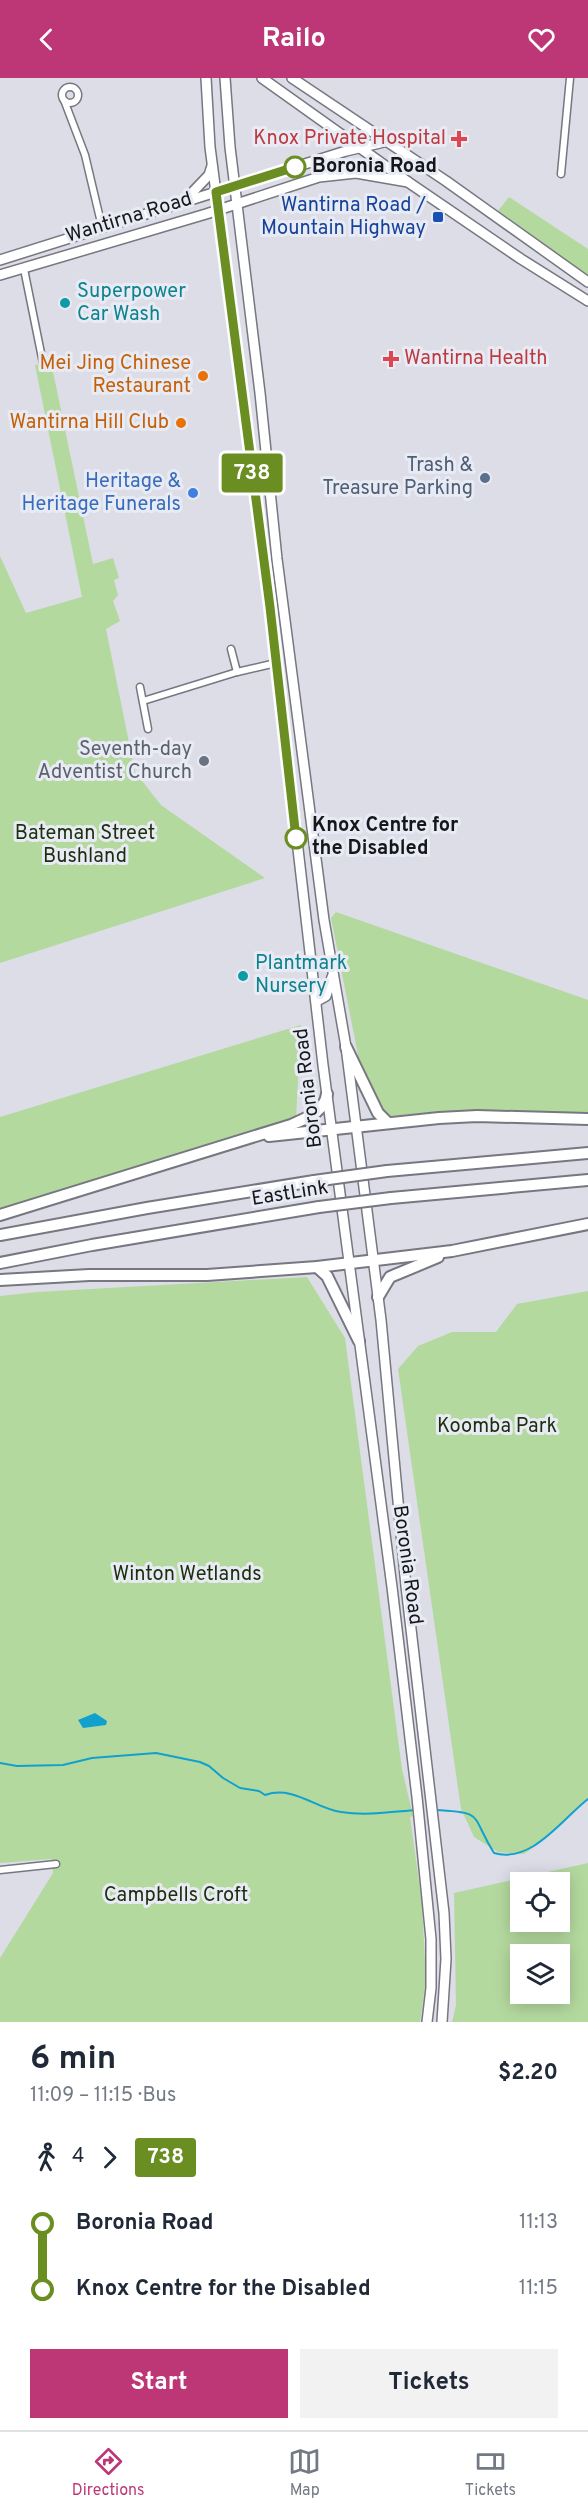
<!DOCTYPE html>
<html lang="en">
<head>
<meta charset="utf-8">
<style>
  :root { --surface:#fff; --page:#f2f2f3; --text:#1f2937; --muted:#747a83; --line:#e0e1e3; --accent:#bd3777 }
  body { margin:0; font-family:Overpass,sans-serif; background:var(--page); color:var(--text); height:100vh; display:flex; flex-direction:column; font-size:22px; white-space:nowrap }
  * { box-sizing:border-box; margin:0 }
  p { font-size:20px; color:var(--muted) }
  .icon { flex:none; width:33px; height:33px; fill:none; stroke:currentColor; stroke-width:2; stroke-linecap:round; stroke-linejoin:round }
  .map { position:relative; height:1944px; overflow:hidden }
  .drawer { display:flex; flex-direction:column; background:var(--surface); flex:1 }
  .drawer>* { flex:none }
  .badge { padding:0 12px; border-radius:4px; font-size:21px; line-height:39px }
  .controls { position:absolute; left:510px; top:1794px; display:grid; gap:12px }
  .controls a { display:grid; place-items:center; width:60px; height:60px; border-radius:0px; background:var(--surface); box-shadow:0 3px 15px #0003; font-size:30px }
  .map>.badge { position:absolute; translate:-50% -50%; box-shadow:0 0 0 3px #fff }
  .legs { display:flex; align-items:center; gap:9px; height:66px; padding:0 30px; font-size:20px }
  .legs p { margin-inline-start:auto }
  .overview { display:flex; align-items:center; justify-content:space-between; height:102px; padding:0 30px }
  h1 { font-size:33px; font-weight:700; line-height:45px }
  .action { display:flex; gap:12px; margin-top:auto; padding:12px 30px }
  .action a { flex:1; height:69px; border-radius:0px; background:var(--accent); color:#fff; font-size:24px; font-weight:700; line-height:69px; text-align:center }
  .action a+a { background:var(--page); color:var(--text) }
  ul { padding:0 30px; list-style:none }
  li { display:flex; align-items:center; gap:21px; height:66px; font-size:22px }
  li i { display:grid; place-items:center; width:9px; height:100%; margin:0 8px; background:currentColor }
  li i::after { content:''; width:15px; height:15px; margin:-8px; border:4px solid; border-radius:50%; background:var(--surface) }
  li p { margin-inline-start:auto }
  li:first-child i { background:linear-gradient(#0000 50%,currentColor 0) }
  li:last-child i { background:linear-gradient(currentColor 50%,#0000 0) }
  header { display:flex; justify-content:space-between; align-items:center; height:78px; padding:0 30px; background:var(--accent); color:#fff; font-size:27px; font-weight:700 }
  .menu { display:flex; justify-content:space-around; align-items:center; height:84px; border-top:2px solid var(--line); background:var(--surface); font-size:16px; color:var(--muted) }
  .menu a { display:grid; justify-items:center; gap:3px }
  .menu .current { color:var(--accent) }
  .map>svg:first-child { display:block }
  .green { fill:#b4d99e; fill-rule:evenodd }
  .water { fill:#11a1cf }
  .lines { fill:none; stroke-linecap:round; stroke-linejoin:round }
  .stream { stroke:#11a1cf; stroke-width:2 }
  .minor-casing { stroke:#767780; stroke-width:9 }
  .primary-casing { stroke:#767780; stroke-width:12 }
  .motorway-casing { stroke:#767780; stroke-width:14 }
  .minor { stroke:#fff; stroke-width:6 }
  .primary { stroke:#fff; stroke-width:9 }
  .motorway { stroke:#fff; stroke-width:10 }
  .motorway-bridge-casing { stroke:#767780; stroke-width:14; stroke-linecap:butt }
  .motorway-bridge { stroke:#fff; stroke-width:10 }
  .line-1-casing { stroke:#fff; stroke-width:14 }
  .line-1 { stroke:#6b8e23; stroke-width:9 }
  .health-dot { fill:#e0444e; stroke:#e9ebf4; stroke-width:2 }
  .stop-1-dot { fill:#fff; stroke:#6b8e23; stroke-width:3 }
  .transit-dot { fill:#1a4fb4; stroke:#e9ebf4; stroke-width:2 }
  .culture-dot { fill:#0f9aa8; stroke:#e9ebf4; stroke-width:2 }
  .food-dot { fill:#e8710a; stroke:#e9ebf4; stroke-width:2 }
  .service-dot { fill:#5c6f8a; stroke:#e9ebf4; stroke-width:2 }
  .shop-dot { fill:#3f7fe0; stroke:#e9ebf4; stroke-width:2 }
  .worship-dot { fill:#6b7280; stroke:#e9ebf4; stroke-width:2 }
  .labels { text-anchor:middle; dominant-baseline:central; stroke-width:6; stroke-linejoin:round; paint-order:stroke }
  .health-label { font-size:20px; fill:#be3a42; stroke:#e9ebf4; text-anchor:end }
  .stop-label { font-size:20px; font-weight:bold; fill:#16171a; stroke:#e9ebf4; text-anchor:start }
  .transit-label { font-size:20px; fill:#164399; stroke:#e9ebf4; text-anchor:end }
  .street-label { font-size:20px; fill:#16171a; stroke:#e9ebf4 }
  .culture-label { font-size:20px; fill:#0d838f; stroke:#e9ebf4; text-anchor:start }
  .food-label { font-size:20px; fill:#c56008; stroke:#e9ebf4; text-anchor:end }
  .service-label { font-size:20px; fill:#4e5e75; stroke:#e9ebf4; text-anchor:end }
  .shop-label { font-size:20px; fill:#366cbe; stroke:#e9ebf4; text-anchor:end }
  .worship-label { font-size:20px; fill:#5b616d; stroke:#e9ebf4; text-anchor:end }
  .park-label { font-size:20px; fill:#1b2f0d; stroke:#e9ebf4 }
</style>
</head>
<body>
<header><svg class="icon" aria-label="back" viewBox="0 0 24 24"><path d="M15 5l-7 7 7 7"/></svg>Railo<svg class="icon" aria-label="heart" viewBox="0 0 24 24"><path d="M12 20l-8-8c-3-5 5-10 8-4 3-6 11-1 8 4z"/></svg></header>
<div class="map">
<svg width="588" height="1944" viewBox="0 0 588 1944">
  <rect width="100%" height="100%" fill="#dcdde7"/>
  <!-- green -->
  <g class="green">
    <polygon points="509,119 588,171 588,204 494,138"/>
    <polygon points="51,284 93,486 113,480 119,500 114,502 118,517 113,523 120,543 106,551 135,694 161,727 265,800 0,885 0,478 26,535 82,519 35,287"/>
    <polygon points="336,834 588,922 588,1036 448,1033 391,1038 382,1032 360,987 331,840"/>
    <polygon points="301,947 296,1040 0,1131 0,1039"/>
    <polygon points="307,1199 345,1260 402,1691 413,1738 410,1739 422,1825 426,1902 420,1944 0,1944 0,1880 53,1795 51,1781 0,1785 0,1218 37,1214"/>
    <polygon points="588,1213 588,1720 538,1766 524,1776 498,1774 474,1759 461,1731 398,1291 418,1268 452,1254 496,1254 517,1226"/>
    <path d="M588,1785V1944H452L456,1927L454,1815ZM520,1804H560V1844H520ZM520,1876H560V1916H520Z"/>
  </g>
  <!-- water -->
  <polygon class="water" points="95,1635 107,1643 106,1647 83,1650 78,1642"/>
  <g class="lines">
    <!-- stream -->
    <g class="stream">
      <path d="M0,1685L17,1688L63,1687L92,1680L156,1675L200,1684L209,1688L223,1700L240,1710L259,1713L265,1717C294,1707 316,1731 341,1734C366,1738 391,1734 416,1732"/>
      <path d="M434,1732C486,1734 470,1737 494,1775C532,1786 562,1741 588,1721"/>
    </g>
    <defs>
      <g id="minor">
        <circle cx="70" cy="17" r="8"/>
        <polyline points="64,22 85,77 102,149"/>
        <polyline points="561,96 570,0"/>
        <polyline points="24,191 43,285"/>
        <polyline points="231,571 237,594"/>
        <polyline points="140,609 148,651"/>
        <polyline points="143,623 237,594 276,585"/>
        <polyline points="0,1792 56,1786"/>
      </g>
      <g id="primary">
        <polyline points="206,0 210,69 270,529 323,987 392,1509 417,1719 431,1861 431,1910 427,1944"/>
        <polyline points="225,0 230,69 260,315 277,481 324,842 346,969 381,1242 406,1508 444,1835 446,1881 442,1944"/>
        <polyline points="262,0 408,104 521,181 588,223"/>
        <polyline points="292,0 446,103 588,204"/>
        <polyline points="186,121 209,97 212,88"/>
        <polyline points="0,182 346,73 384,64"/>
        <polyline points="0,197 206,136 319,99 356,95 408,104"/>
        <polyline points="317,923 326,918 332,899"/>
      </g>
      <g id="motorway">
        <polyline points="346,969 378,1035 388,1045"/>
        <polyline points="269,1058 439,1040 477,1038 588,1041"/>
        <polyline points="387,1093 588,1075"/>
        <polyline points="391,1120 588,1102"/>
        <path d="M0,1137L291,1047C306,1040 324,1035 327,1016"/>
        <polyline points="0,1157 147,1130 314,1103"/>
        <polyline points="0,1185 92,1167 319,1129"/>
        <polyline points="317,1189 327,1198 359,1263"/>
        <polyline points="0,1202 89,1197 207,1197 317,1189 452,1173 588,1146"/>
        <polyline points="378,1219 390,1199 438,1179"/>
      </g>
    </defs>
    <!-- minor casing -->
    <use href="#minor" class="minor-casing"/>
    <!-- primary casing -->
    <use href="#primary" class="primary-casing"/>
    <!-- motorway casing -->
    <use href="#motorway" class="motorway-casing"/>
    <!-- minor -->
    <use href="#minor" class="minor"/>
    <!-- primary -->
    <use href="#primary" class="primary"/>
    <!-- motorway -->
    <use href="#motorway" class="motorway"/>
    <defs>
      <g id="motorway-bridge">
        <polyline points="314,1103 387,1093"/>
        <polyline points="319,1129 391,1120"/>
      </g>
    </defs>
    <!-- motorway-bridge casing -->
    <use href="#motorway-bridge" class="motorway-bridge-casing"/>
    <!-- motorway-bridge -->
    <use href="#motorway-bridge" class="motorway-bridge"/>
  </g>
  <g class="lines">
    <defs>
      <polyline id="line-1" points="295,89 216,114 270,529 296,760"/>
    </defs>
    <!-- line-1 casing -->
    <use href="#line-1" class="line-1-casing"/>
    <!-- line-1 -->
    <use href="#line-1" class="line-1"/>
  </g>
  <!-- markers -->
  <g class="health-dot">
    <path d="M456 52h6v6h6v6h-6v6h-6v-6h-6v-6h6z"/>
    <path d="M388 272h6v6h6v6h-6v6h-6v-6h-6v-6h6z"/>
  </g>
  <g class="stop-1-dot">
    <circle cx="295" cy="89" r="10"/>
    <circle cx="296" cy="760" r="10"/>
  </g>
  <rect class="transit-dot" x="432" y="133" width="12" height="12" rx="3"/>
  <g class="culture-dot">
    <circle cx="65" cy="225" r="6"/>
    <circle cx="243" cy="898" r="6"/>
  </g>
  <g class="food-dot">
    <circle cx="203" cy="298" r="6"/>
    <circle cx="181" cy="345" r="6"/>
  </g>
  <circle class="service-dot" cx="485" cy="400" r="6"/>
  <circle class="shop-dot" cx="193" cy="415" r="6"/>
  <circle class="worship-dot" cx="204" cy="683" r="6"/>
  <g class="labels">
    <!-- health labels -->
    <g class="health-label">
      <text x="446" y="61">Knox Private Hospital</text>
      <text x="404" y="281" text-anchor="start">Wantirna Health</text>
    </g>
    <!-- stop labels -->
    <g class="stop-label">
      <text x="312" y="89">Boronia Road</text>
      <text x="312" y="748">Knox Centre for<tspan x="312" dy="23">the Disabled</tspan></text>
    </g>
    <!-- transit labels -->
    <g class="transit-label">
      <text x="426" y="128">Wantirna Road /<tspan x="426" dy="23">Mountain Highway</tspan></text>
    </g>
    <!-- street labels -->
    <g class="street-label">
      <text transform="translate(129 140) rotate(-17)">Wantirna Road</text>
      <text transform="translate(309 1010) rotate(-97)">Boronia Road</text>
      <text transform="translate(290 1116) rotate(-9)">EastLink</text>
      <text transform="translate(407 1487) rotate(82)">Boronia Road</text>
    </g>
    <!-- culture labels -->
    <g class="culture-label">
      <text x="77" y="214">Superpower<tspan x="77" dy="23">Car Wash</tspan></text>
      <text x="255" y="886">Plantmark<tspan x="255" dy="23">Nursery</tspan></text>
    </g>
    <!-- food labels -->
    <g class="food-label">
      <text x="191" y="286">Mei Jing Chinese<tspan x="191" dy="23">Restaurant</tspan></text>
      <text x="169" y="345">Wantirna Hill Club</text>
    </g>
    <!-- service labels -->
    <g class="service-label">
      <text x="473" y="388">Trash &amp;<tspan x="473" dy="23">Treasure Parking</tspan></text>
    </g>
    <!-- shop labels -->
    <g class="shop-label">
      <text x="181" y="404">Heritage &amp;<tspan x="181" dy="23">Heritage Funerals</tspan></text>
    </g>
    <!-- worship labels -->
    <g class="worship-label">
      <text x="192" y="672">Seventh-day<tspan x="192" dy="23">Adventist Church</tspan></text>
    </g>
    <!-- park labels -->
    <g class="park-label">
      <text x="85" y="756">Bateman Street<tspan x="85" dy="23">Bushland</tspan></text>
      <text x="497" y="1349">Koomba Park</text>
      <text x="187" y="1497">Winton Wetlands</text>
      <text x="176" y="1818">Campbells Croft</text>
    </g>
  </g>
</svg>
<div class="controls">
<a><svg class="icon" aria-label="locate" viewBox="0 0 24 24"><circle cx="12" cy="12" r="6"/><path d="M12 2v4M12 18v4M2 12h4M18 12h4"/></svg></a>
<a><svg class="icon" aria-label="layers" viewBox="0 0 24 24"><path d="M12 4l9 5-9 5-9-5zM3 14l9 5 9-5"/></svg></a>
</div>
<b class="badge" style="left:252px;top:395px;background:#6b8e23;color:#fff">738</b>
</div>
<section class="drawer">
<div class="overview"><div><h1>6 min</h1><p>11:09 – 11:15 · Bus</p></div><b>$2.20</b></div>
<div class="legs"><svg class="icon" aria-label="walk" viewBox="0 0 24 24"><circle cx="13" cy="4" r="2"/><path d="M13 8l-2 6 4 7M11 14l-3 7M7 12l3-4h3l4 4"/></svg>4<svg class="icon" aria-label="forward" viewBox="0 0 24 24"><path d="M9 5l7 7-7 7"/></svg><b class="badge" style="background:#6b8e23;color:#fff">738</b></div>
<ul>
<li><i style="color:#6b8e23"></i><b>Boronia Road</b><p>11:13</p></li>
<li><i style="color:#6b8e23"></i><b>Knox Centre for the Disabled</b><p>11:15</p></li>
</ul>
<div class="action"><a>Start</a><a>Tickets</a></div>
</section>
<nav class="menu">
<a class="current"><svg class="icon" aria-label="directions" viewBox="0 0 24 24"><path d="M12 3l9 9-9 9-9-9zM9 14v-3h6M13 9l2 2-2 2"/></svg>Directions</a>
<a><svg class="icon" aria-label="map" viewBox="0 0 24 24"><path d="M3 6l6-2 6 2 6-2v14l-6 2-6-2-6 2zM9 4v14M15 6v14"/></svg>Map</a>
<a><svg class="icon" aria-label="tickets" viewBox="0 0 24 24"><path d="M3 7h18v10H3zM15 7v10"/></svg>Tickets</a>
</nav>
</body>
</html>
